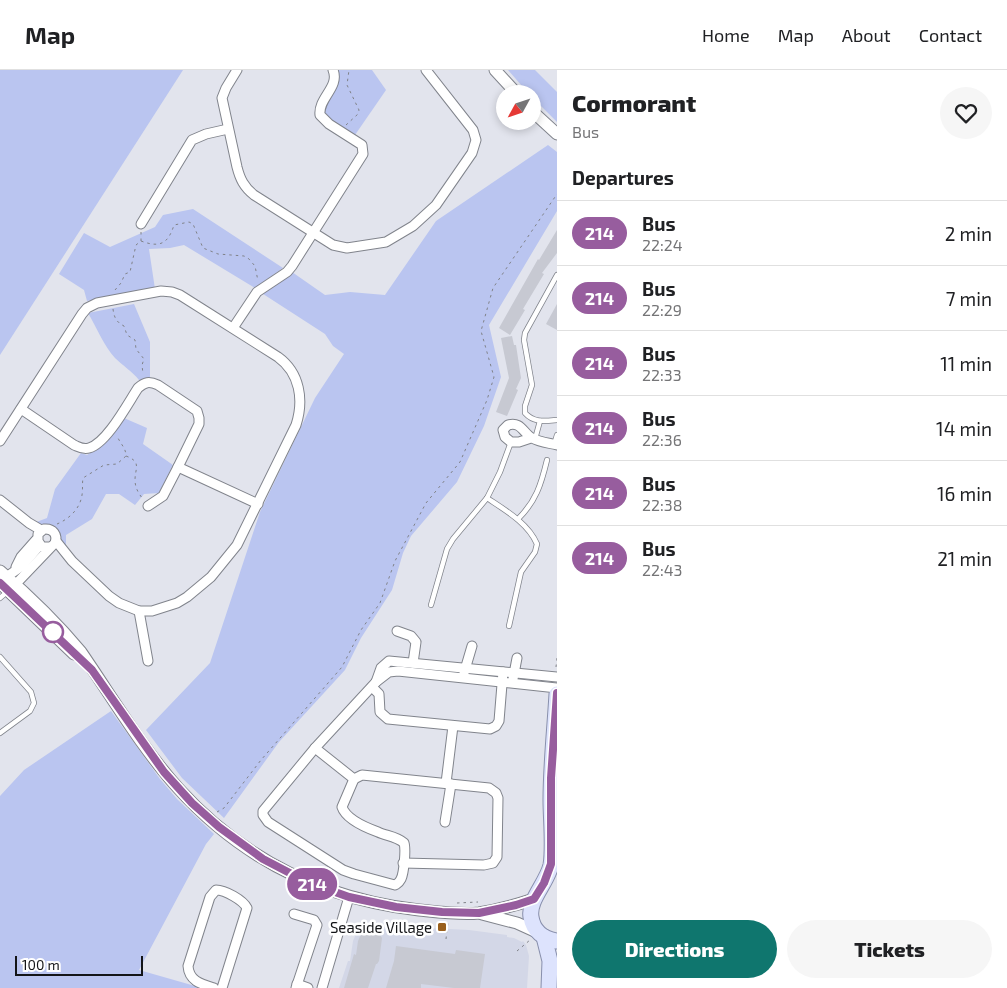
<!DOCTYPE html>
<html lang="en">
<head>
<meta charset="utf-8">
<style>
  :root { --surface:#fff; --page:#f6f6f6; --text:#202124; --muted:#757577; --line:#e0e0e0; --accent:#0f766e }
  body { margin:0; font-family:"Exo 2",sans-serif; background:var(--page); color:var(--text); height:100vh; display:flex; flex-direction:column; font-size:19px; white-space:nowrap }
  * { box-sizing:border-box; margin:0 }
  p { font-size:16px; color:var(--muted) }
  .icon { flex:none; width:28px; height:28px; fill:none; stroke:currentColor; stroke-width:2; stroke-linecap:round; stroke-linejoin:round }
  .map { position:relative; flex:1; overflow:hidden }
  .sheet { display:flex; flex-direction:column; background:var(--surface); width:450px }
  .sheet>* { flex:none }
  .badge { padding:0 10px; border-radius:16px; font-size:18px; line-height:32px }
  .needle { width:32px; rotate:230deg }
  .fabs { position:absolute; left:496px; top:15px; display:grid; gap:10px }
  .fabs a { display:grid; place-items:center; width:45px; height:45px; border-radius:50%; background:var(--surface); box-shadow:0 2px 8px #0003; font-size:25px }
  .scale { position:absolute; left:15px; bottom:12px; width:128px; box-sizing:border-box; padding-left:5px; border:2px solid #141518; border-top:0; font-size:14px; line-height:18px; white-space:nowrap; color:#141518; -webkit-text-stroke:4px #fff; paint-order:stroke }
  .map>.badge { position:absolute; translate:-50% -50%; box-shadow:0 0 0 2px #fff }
  h2 { padding:0 15px; font-size:19px; line-height:45px }
  .round { display:grid; place-items:center; flex:none; width:52px; height:52px; border-radius:26px; background:var(--page) }
  .overview { display:flex; align-items:center; justify-content:space-between; height:85px; padding:0 15px }
  h1 { font-size:24px; font-weight:800; line-height:38px }
  .cta { display:flex; gap:10px; margin-top:auto; padding:10px 15px }
  .cta a { flex:1; height:58px; border-radius:30px; background:var(--accent); color:#fff; font-size:20px; font-weight:800; line-height:58px; text-align:center }
  .cta a+a { background:var(--page); color:var(--text) }
  ul { padding:0; list-style:none }
  li { display:flex; align-items:center; gap:15px; height:65px; padding:0 15px; border-top:1px solid var(--line) }
  li div { flex:1 }
  li b { display:block; font-size:19px }
  li em { font-style:normal }
  li .badge { min-width:55px; font-weight:700; text-align:center }
  header { display:flex; align-items:center; gap:30px; box-sizing:border-box; height:70px; padding:0 25px; background:var(--surface); border-bottom:1px solid var(--line) }
  header strong { font-size:24px }
  nav { display:flex; gap:28px; margin-inline-start:auto; font-size:18px }
  main { display:flex; flex:1; min-height:0 }
  .map>svg:first-child { display:block }
  .built { fill:#d3d7e7 }
  .green { fill:#bac5f0 }
  .building { fill:#c7c9d2 }
  .lines { fill:none; stroke-linecap:round; stroke-linejoin:round }
  .service-casing { stroke:#81848c; stroke-width:6 }
  .minor-casing { stroke:#81848c; stroke-width:11 }
  .tertiary-casing { stroke:#81848c; stroke-width:13 }
  .primary-casing { stroke:#888fac; stroke-width:17 }
  .path { stroke:#808288; stroke-width:1; stroke-dasharray:2.5 4; stroke-linecap:butt }
  .service { stroke:#fff; stroke-width:4.5 }
  .minor { stroke:#fff; stroke-width:9 }
  .tertiary { stroke:#fff; stroke-width:11 }
  .primary { stroke:#dde3fd; stroke-width:15 }
  .line-casing { stroke:#fff; stroke-width:11 }
  .line { stroke:#975d9e; stroke-width:8 }
  .stop-dot { fill:#fff; stroke:#975d9e; stroke-width:2.5 }
  .poi-dot { fill:#995f1d; stroke:#fff; stroke-width:2 }
  .labels { text-anchor:middle; dominant-baseline:central; stroke-width:5; stroke-linejoin:round; paint-order:stroke }
  .poi-label { font-size:15px; fill:#141518; stroke:#fff; text-anchor:end }
</style>
</head>
<body>
<header>
<strong>Map</strong>
<nav><a>Home</a><a>Map</a><a>About</a><a>Contact</a></nav>
</header>
<main>
<div class="map">
<svg width="557" height="918" viewBox="0 0 557 918">
  <rect width="100%" height="100%" fill="#e2e4ed"/>
  <!-- built -->
  <polygon class="built" points="388,852 430,858 469,860 507,865 507,867 514,868 522,872 523,871 526,875 529,886 527,918 339,918 348,891 350,891 353,871 356,864 367,857 385,857"/>
  <!-- green -->
  <g class="green">
    <polygon points="0,0 183,0 0,285"/>
    <polygon points="335,0 372,0 386,20 355,65 323,45 322,41"/>
    <polygon points="508,0 535,0 557,22 557,52 533,28 532,24 529,24"/>
    <polygon points="548,75 557,82 557,141 489,255 501,307 484,356 457,412 411,466 403,483 392,520 361,568 345,600 279,672 224,748 182,708 146,660 210,593 260,442 315,328 344,284 333,276 325,264 260,222 292,202 325,225 350,222 385,225 436,151"/>
    <polygon points="193,139 283,198 255,218 184,175 170,178 149,179 155,219 87,231 84,220 59,204 84,163 110,177 155,157 163,145"/>
    <path d="M134,234L150,272V309L139,310C132,301 123,296 115,288C104,276 97,258 88,243Z"/>
    <polygon points="124,348 147,358 143,374 173,395 159,423 144,424 135,435 119,424 106,424 92,449 66,465 66,483 53,459 31,454 47,448 55,419 81,383 87,385 100,377"/>
    <polygon points="111,641 160,709 177,729 214,764 206,774 139,900 202,918 0,918 0,726 24,700"/>
  </g>
  <!-- building -->
  <g class="building">
    <polygon points="557,160 557,183 542,203 544,204 523,239 525,240 510,265 499,258 538,189 539,190"/>
    <polygon points="557,234 557,260 546,254"/>
    <polygon points="512,266 514,275 516,275 521,308 516,319 518,320 507,346 496,342 509,308 501,268"/>
    <polygon points="372,861 378,862 378,865 380,865 382,868 379,891 377,894 376,894 368,918 344,918 354,884 356,885 358,871 362,862"/>
    <polygon points="396,876 455,884 456,880 485,884 480,918 454,918 421,914 421,918 386,918 394,891"/>
  </g>
  <g class="lines">
    <defs>
      <g id="service">
        <path d="M557,205L525,263L524,270L532,315L525,336V343C534,353 545,351 557,350"/>
        <polyline points="535,369 540,351"/>
        <polyline points="554,375 557,365"/>
        <path d="M487,428C505,440 528,453 537,474L535,482L521,502L509,556"/>
        <path d="M518,449C536,431 541,415 547,390"/>
        <polyline points="0,528 7,522"/>
        <polyline points="431,535 447,479 453,469 487,428 500,402 511,372"/>
        <polyline points="0,587 31,622 34,633 30,641 0,663"/>
      </g>
      <g id="minor">
        <path d="M237,0L226,18L222,28L237,97C240,109 244,117 254,125L333,175L347,178L386,172L413,156L436,135L472,83L476,70L473,60L426,0"/>
        <polyline points="141,154 192,70 206,64 228,59"/>
        <path d="M233,258L257,222L287,202L292,196L363,84L362,75L329,54L320,45C318,28 340,17 333,0"/>
        <path d="M21,339L74,375C79,377 83,380 89,378C107,373 128,333 138,318C145,312 149,311 158,315L197,341L199,348V354L178,397L258,434"/>
        <path d="M531,368L519,372H511L505,367L503,360L508,355C521,351 523,363 532,368C539,372 549,373 557,375"/>
        <path d="M0,371L82,244L87,238L97,233L161,221L172,222L180,225L278,287C300,303 304,330 296,355L237,475L211,507L187,527L177,533L152,541H139L119,533L109,526L72,491L56,471"/>
        <polyline points="0,430 29,453 41,460"/>
        <polyline points="148,436 163,426 178,397"/>
        <polyline points="16,497 21,487 36,470"/>
        <polyline points="2,510 22,496 40,475"/>
        <path d="M12,518L55,473C58,465 53,458 44,459L38,464V471L42,477H49"/>
        <polyline points="139,541 148,591"/>
        <polyline points="397,561 411,566 416,572 413,593"/>
        <polyline points="464,603 472,576"/>
        <polyline points="513,609 517,588"/>
        <polyline points="376,612 381,598 389,591 557,607"/>
        <polyline points="372,617 379,624 380,642 388,649 490,659 496,656 499,651 503,602"/>
        <polyline points="315,678 354,709 362,705 489,718 496,723 498,728 497,787 493,793 484,795 403,793"/>
        <path d="M354,709L342,737C346,749 367,758 378,762C386,766 396,766 404,773C406,779 404,803 401,809C399,813 398,813 395,815L354,804L343,800L268,752L263,745V741L315,678L376,612L389,602L398,601L557,618"/>
        <polyline points="446,713 453,656"/>
        <polyline points="445,752 451,714"/>
        <polyline points="294,844 314,850 317,855 296,918"/>
        <polyline points="297,914 308,918"/>
        <path d="M214,918C201,914 189,911 188,896L210,827L216,820C225,820 243,830 247,838L222,918"/>
        <polyline points="322,918 349,827"/>
      </g>
      <g id="tertiary">
        <polyline points="495,0 517,24"/>
        <polyline points="532,41 557,64"/>
        <path d="M0,501C29,526 56,552 81,582C112,627 141,677 178,718C243,790 323,829 419,840C438,842 460,845 479,843C498,840 516,835 534,829"/>
        <polyline points="0,513 74,584"/>
        <polyline points="482,844 517,853 539,863"/>
      </g>
      <g id="primary">
        <path d="M557,624C555,659 551,695 551,730C551,749 554,777 551,795C547,813 528,830 531,847C533,861 544,869 557,871"/>
        <polyline points="544,867 550,891 549,918"/>
      </g>
    </defs>
    <!-- service casing -->
    <use href="#service" class="service-casing"/>
    <!-- minor casing -->
    <use href="#minor" class="minor-casing"/>
    <!-- tertiary casing -->
    <use href="#tertiary" class="tertiary-casing"/>
    <!-- primary casing -->
    <use href="#primary" class="primary-casing"/>
    <!-- path -->
    <g class="path">
      <polyline points="346,55 358,44 359,40 347,15 349,0"/>
      <polyline points="141,171 141,162"/>
      <path d="M115,220L121,213L125,204L130,202L136,175L141,171C160,178 168,174 174,155L189,152L193,154L203,178L218,184L244,186L248,188L255,196L258,211"/>
      <path d="M113,239C114,247 116,252 124,256L127,265L135,270L136,279L144,289L142,295L143,304"/>
      <path d="M126,386C142,392 135,398 135,410C135,417 138,423 143,429"/>
      <path d="M57,454C69,449 80,439 82,425C83,419 82,414 83,408L104,395L117,394L126,386C126,377 119,373 117,365"/>
      <polyline points="556,597 557,588"/>
      <polyline points="217,742 224,738 261,690 342,597 361,560 380,533 395,491 426,433 460,392 487,330 494,307 481,261 493,218 557,124"/>
      <polyline points="457,833 478,832"/>
      <polyline points="446,869 448,852"/>
      <polyline points="517,881 530,870"/>
    </g>
    <!-- service -->
    <use href="#service" class="service"/>
    <!-- minor -->
    <use href="#minor" class="minor"/>
    <!-- tertiary -->
    <use href="#tertiary" class="tertiary"/>
    <!-- primary -->
    <use href="#primary" class="primary"/>
  </g>
  <g class="lines">
    <defs>
      <polyline id="line" points="0,513 92,600 164,702 192,733 219,757 263,789 307,812 349,827 396,837 442,842 479,843 516,835 534,829 544,813 551,794 551,708 557,623"/>
    </defs>
    <!-- line casing -->
    <use href="#line" class="line-casing"/>
    <!-- line -->
    <use href="#line" class="line"/>
  </g>
  <!-- markers -->
  <circle class="stop-dot" cx="53" cy="562" r="10"/>
  <rect class="poi-dot" x="437" y="852" width="10" height="10" rx="2.5"/>
  <g class="labels">
    <!-- poi labels -->
    <g class="poi-label">
      <text x="432" y="857">Seaside Village</text>
    </g>
  </g>
</svg>
<div class="fabs">
<a><svg class="needle" viewBox="-14 -14 28 28"><path d="M0-13l5 13h-10z" fill="#e53935"/><path d="M0 13l5-13h-10z" fill="#757577"/></svg></a>
</div>
<div class="scale">100 m</div>
<b class="badge" style="left:312px;top:814px;background:#975d9e;color:#fff">214</b>
</div>
<section class="sheet">
<div class="overview"><div><h1>Cormorant</h1><p>Bus</p></div><a class="round"><svg class="icon" aria-label="heart" viewBox="0 0 24 24"><path d="M12 20l-8-8c-3-5 5-10 8-4 3-6 11-1 8 4z"/></svg></a></div>
<h2>Departures</h2>
<ul>
<li><span class="badge" style="background:#975d9e;color:#fff">214</span><div><b>Bus</b><p>22:24</p></div><em>2 min</em></li>
<li><span class="badge" style="background:#975d9e;color:#fff">214</span><div><b>Bus</b><p>22:29</p></div><em>7 min</em></li>
<li><span class="badge" style="background:#975d9e;color:#fff">214</span><div><b>Bus</b><p>22:33</p></div><em>11 min</em></li>
<li><span class="badge" style="background:#975d9e;color:#fff">214</span><div><b>Bus</b><p>22:36</p></div><em>14 min</em></li>
<li><span class="badge" style="background:#975d9e;color:#fff">214</span><div><b>Bus</b><p>22:38</p></div><em>16 min</em></li>
<li><span class="badge" style="background:#975d9e;color:#fff">214</span><div><b>Bus</b><p>22:43</p></div><em>21 min</em></li>
</ul>
<div class="cta"><a>Directions</a><a>Tickets</a></div>
</section>
</main>
</body>
</html>
